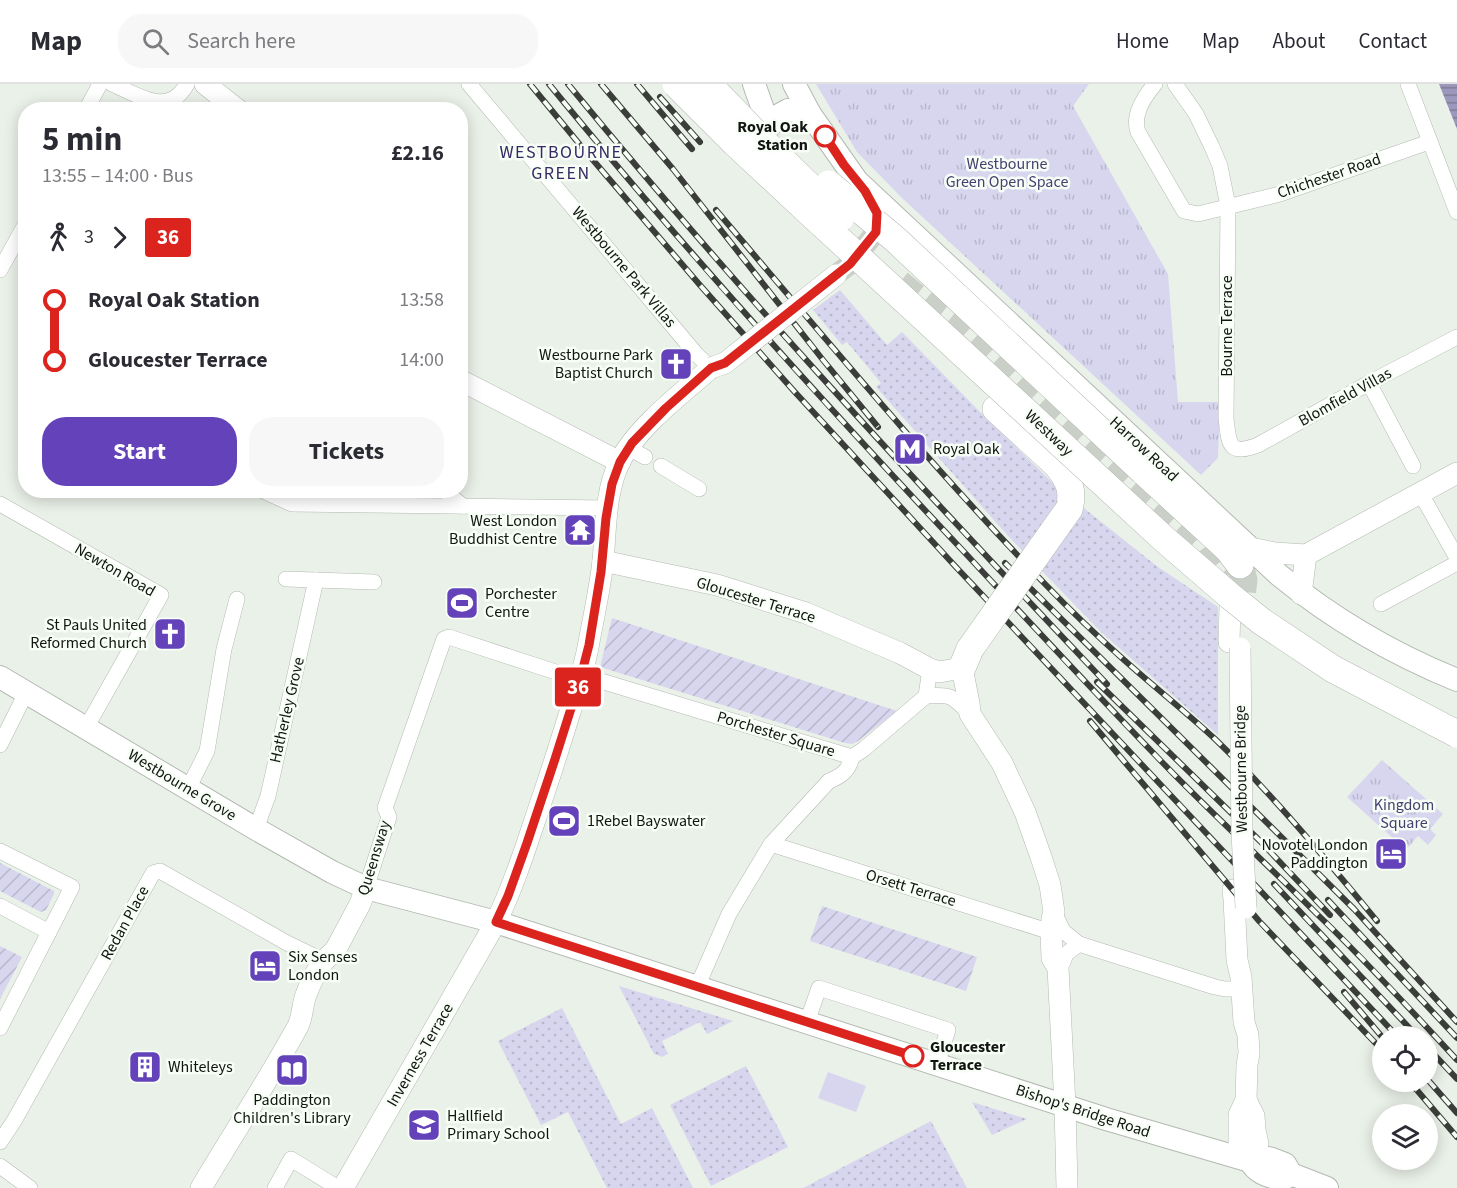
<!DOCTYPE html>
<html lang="en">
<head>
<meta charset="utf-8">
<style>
  :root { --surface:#fff; --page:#f7f7f7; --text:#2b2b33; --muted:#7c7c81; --line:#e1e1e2; --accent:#6342ba }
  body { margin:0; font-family:"Source Sans 3",sans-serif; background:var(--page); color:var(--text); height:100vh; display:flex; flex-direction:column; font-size:22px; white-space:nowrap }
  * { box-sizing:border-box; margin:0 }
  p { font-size:20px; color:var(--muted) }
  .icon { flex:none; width:33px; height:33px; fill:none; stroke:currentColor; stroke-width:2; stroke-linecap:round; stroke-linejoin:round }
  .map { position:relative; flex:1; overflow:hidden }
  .drawer { position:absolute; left:18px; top:18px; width:450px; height:396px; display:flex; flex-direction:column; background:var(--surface); border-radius:24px; box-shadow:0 3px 15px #0003 }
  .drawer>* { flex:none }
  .badge { padding:0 12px; border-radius:4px; font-size:21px; line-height:39px }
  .controls { position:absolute; left:1372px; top:942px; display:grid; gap:12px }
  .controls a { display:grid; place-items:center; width:66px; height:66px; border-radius:50%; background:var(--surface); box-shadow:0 3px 15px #0003; font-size:30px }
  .map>.badge { position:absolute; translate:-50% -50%; box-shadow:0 0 0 3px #fff }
  .legs { display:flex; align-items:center; gap:9px; height:66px; padding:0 24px; font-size:20px }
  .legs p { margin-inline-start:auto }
  .summary { display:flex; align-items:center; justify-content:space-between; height:102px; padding:0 24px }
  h1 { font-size:33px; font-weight:700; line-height:45px }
  .button { display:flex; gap:12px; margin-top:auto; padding:12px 24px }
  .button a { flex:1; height:69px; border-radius:24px; background:var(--accent); color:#fff; font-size:24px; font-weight:700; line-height:69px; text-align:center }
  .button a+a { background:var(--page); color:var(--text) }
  ul { padding:0 24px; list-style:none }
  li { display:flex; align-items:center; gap:21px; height:60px; font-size:22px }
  li i { display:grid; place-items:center; width:9px; height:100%; margin:0 8px; background:currentColor }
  li i::after { content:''; width:15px; height:15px; margin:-8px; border:4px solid; border-radius:50%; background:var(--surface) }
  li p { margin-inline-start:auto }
  li:first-child i { background:linear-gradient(#0000 50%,currentColor 0) }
  li:last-child i { background:linear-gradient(currentColor 50%,#0000 0) }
  header { display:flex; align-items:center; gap:36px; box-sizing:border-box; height:84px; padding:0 30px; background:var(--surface); border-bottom:2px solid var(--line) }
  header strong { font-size:28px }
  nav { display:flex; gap:33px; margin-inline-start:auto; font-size:21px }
  .search { width:420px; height:54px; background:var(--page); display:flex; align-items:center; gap:15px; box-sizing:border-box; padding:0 21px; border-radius:24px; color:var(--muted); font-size:22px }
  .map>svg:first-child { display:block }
  .grass { fill:url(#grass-dots) }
  .park { fill:url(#park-tufts) }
  .garden { fill:url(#garden-furrows) }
  .pitch { fill:#d8d6ef }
  .water { fill:url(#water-rules) }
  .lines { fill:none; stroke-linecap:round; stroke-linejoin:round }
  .secondary-tunnel { stroke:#cad0c8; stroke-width:21; stroke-dasharray:21 10; stroke-linecap:butt }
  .highway-tunnel { stroke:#cad0c8; stroke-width:27; stroke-dasharray:27 14; stroke-linecap:butt }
  .street-casing { stroke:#b3bab2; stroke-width:16 }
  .secondary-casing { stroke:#b3bab2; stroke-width:22 }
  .primary-casing { stroke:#b3bab2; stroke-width:24 }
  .highway-casing { stroke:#b3bab2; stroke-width:28 }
  .street { stroke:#fff; stroke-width:15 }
  .secondary { stroke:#fff; stroke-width:21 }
  .primary { stroke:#fff; stroke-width:22 }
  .highway { stroke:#fff; stroke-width:27 }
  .rail-casing { stroke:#3a3d39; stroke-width:6 }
  .rail { stroke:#f7fef6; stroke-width:4; stroke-dasharray:11; stroke-linecap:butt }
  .secondary-bridge-casing { stroke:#b3bab2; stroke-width:22; stroke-linecap:butt }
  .highway-bridge-casing { stroke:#b3bab2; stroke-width:28; stroke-linecap:butt }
  .secondary-bridge { stroke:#fff; stroke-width:21 }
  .highway-bridge { stroke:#fff; stroke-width:27 }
  .line-1-casing { stroke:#fff; stroke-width:14 }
  .line-1 { stroke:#dc241f; stroke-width:9 }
  .stop-1-dot { fill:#fff; stroke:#dc241f; stroke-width:3 }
  .labels { text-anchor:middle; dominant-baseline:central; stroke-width:5; stroke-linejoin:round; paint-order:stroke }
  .stop-label { font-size:16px; font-weight:bold; fill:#121411; stroke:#f7fef6; text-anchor:end }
  .park-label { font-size:16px; fill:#483f71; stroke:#f7fef6 }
  .street-label { font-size:16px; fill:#121411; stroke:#f7fef6 }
  .poi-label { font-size:16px; fill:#121411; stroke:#f7fef6; text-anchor:start }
  .neighbourhood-label { font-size:18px; letter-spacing:1.5px; fill:#372965; stroke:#f7fef6 }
</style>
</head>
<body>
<header>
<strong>Map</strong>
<div class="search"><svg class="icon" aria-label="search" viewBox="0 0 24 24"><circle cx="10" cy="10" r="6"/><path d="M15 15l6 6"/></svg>Search here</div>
<nav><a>Home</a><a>Map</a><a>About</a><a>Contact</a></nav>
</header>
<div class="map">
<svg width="1457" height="1104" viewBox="0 0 1457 1104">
  <defs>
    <pattern id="grass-dots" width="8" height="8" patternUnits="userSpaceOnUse" patternTransform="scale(1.5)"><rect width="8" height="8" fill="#d8d6ef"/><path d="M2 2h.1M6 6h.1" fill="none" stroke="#b8b7cc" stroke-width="1.8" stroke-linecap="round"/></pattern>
    <pattern id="park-tufts" width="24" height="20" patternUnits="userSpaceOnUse" patternTransform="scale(1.5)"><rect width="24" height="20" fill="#d8d6ef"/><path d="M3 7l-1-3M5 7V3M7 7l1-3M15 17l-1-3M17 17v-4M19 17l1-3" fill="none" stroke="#b8b7cc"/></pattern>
    <pattern id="garden-furrows" width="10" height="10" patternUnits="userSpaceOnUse" patternTransform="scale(1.5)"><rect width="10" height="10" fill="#d8d6ef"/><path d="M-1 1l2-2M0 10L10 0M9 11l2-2" fill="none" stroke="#b8b7cc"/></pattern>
    <pattern id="water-rules" width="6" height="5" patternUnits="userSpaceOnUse" patternTransform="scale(1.5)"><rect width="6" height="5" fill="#9c97bc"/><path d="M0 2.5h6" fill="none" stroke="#7e7a97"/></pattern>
  </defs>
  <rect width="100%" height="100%" fill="#eaf1e8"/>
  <!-- grass -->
  <g class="grass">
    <polygon points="840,206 887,261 902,248 978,326 1056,402 1158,483 1218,523 1218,651 1101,548 1009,453 876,303 881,299 847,258 842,261 813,226"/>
    <polygon points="619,902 733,937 707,950 700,938 662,957 668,970 662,973 654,970"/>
    <polygon points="562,924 621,1040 652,1024 693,1104 607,1104 568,1028 541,1041 498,957"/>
    <polygon points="746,982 788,1063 711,1102 670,1021"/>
    <polygon points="972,1018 1027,1035 992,1051"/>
    <polygon points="931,1037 967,1104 803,1104"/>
  </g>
  <!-- park -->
  <g class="park">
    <polygon points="816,0 1089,0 1073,22 1168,190 1178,318 1220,318 1218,374 1201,391 902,114 857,68"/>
    <polygon points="1382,676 1443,730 1430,745 1436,751 1428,761 1418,752 1406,766 1347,713"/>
  </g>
  <!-- garden -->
  <g class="garden">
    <polygon points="612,534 897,627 858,657 852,660 845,659 600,583"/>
    <polygon points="0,779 54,807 54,810 46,826 41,828 0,807"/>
    <polygon points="822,822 977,873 966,907 810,857"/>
    <polygon points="0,862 22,873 0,915"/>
  </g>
  <!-- pitch -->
  <polygon class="pitch" points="828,988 866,1002 856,1028 818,1014"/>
  <!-- water -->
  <polygon class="water" points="1439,0 1457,0 1457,45"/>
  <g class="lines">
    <!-- secondary-tunnel -->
    <g class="secondary-tunnel">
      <polyline points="836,191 850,180 876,148 877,129"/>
      <polyline points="901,197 951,237 1101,376 1199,465 1222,496"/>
    </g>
    <!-- highway-tunnel -->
    <polyline class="highway-tunnel" points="1240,481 1244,496 1241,519"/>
    <defs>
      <g id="street">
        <path d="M112,0C139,11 168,34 187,0"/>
        <polyline points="469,0 697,271 711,284"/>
        <path d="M1155,0C1144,13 1132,31 1138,48L1184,127L1198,130L1280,110L1429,58"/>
        <path d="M1175,0L1196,30L1212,63L1220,82L1228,122L1226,334C1229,360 1228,372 1258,361L1369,299L1457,253"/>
        <polyline points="1408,0 1457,128"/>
        <polyline points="86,26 100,0"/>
        <polyline points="0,186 26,139"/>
        <polyline points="1369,299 1413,382"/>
        <polyline points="629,364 645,373"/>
        <polyline points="661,382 699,405"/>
        <polyline points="261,406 292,420 608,424"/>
        <polyline points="443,406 463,422"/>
        <polyline points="1421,410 1457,474"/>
        <polyline points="0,420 161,511 86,644"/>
        <polyline points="286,495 374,498"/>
        <polyline points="1381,520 1457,479"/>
        <polyline points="581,591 852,673"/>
        <path d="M926,612C952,610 952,612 970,630"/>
        <polyline points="0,661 26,609"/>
        <polyline points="852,673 864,665 926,612 930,585"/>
        <polyline points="188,705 207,667 224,565 237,515"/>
        <polyline points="256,745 268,712 316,496"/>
        <polyline points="771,760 1051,848"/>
        <polyline points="0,767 72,803 0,944"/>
        <polyline points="366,804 389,733 385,724 444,555 449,553 580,596"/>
        <polyline points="0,822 49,848"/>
        <polyline points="1054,828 1063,847 1079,860 1215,903 1225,905 1243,905"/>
        <polyline points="1058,884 1063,878 1066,870 1079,860"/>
        <path d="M697,903L729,830L771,760L829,697C842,692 849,686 852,673"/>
        <polyline points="807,938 819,904 948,946 937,980"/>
        <polyline points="0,1058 14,1037 153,789 160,787 287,859 324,877"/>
        <polyline points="0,1082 30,1104"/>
        <polyline points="275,1104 291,1075 338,1104"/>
      </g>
      <g id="secondary">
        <polyline points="205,0 238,26"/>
        <polyline points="460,296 620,378"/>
        <polyline points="1251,464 1275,469 1306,471 1457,389"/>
        <polyline points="603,477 717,501 806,529 900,569 930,585 939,588 962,584 969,619 970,630 1002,679 1025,728 1041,773 1050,801 1054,828 1052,835 1051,848 1052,874 1058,884 1065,1021 1067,1104"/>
        <polyline points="1301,510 1306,471"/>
        <polyline points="1229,558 1230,523"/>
        <polyline points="1233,806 1234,815 1237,876 1241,893 1244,938 1248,951 1249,969 1247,981 1246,1016 1239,1031 1239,1058 1250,1077"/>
        <polyline points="1246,1016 1254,1032 1255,1046 1258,1060 1250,1077"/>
        <path d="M201,1104C233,1050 268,997 298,942C303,932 302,921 306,911C310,900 316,887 323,878C327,873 332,870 336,865L360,820L366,804"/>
        <path d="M343,1104L496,838C515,799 528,756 542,715C552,686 561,657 570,628C577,605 585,582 589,558C594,531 600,504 603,477C606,445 605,409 619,379C636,344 682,309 711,284"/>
      </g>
      <g id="primary">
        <polyline points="754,0 766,34"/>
        <path d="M794,0L810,30L857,97L1279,491C1333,535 1393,570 1457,596"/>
        <polyline points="769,43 779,31 788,26 810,30"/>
        <polyline points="0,593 256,745 332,788 366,804 496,838 1106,1035 1250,1077 1268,1074 1272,1075 1285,1080 1291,1090 1327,1104"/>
        <path d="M1250,1077C1257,1090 1269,1092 1282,1096L1291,1090"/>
      </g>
      <g id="highway">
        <path d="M996,325L1057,381C1069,396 1074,407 1069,425"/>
        <polyline points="1143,387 1228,465 1240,481"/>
        <polyline points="962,584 970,565"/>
      </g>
    </defs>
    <!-- street casing -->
    <use href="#street" class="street-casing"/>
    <!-- secondary casing -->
    <use href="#secondary" class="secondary-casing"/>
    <!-- primary casing -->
    <use href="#primary" class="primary-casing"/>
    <!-- highway casing -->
    <use href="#highway" class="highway-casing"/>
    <!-- street -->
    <use href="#street" class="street"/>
    <!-- secondary -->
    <use href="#secondary" class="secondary"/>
    <!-- primary -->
    <use href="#primary" class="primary"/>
    <!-- highway -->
    <use href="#highway" class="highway"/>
    <defs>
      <g id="rail">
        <polyline points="530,0 581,62 699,200 793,306 955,482 1397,952"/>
        <path d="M549,0C682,163 823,318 967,471C1031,540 1095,609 1160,676C1211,729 1266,779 1318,831C1366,877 1412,927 1457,976"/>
        <path d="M568,0C739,208 922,405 1107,600"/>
        <polyline points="601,0 673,85 823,276 878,343"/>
        <polyline points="637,0 692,65"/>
        <polyline points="660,13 700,58"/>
        <path d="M716,126C824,253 930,381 1045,500C1070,526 1096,551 1123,575C1153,602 1185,627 1215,655C1274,712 1325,774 1377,837"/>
        <polyline points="1005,479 1354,825 1457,938"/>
        <polyline points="1097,598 1260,757 1330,831"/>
        <polyline points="1090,637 1259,837 1383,967"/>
        <polyline points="1274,800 1417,952"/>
        <polyline points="1328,816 1457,954"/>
        <polyline points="1344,908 1383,954"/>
        <polyline points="1428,964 1457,995"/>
        <polyline points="1428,996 1457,1029"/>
        <polyline points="1410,998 1457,1053"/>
      </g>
    </defs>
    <!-- rail casing -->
    <use href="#rail" class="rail-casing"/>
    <!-- rail -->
    <use href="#rail" class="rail"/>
    <defs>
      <g id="secondary-bridge">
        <polyline points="711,284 725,279 836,191"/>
        <polyline points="1240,564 1242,749 1246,824"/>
      </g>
      <g id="highway-bridge">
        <polyline points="676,0 735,59 808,127 1164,455 1230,512 1261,537 1333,585 1457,650"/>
        <polyline points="708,0 768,62 841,133"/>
        <polyline points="829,100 895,155 1143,387"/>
        <polyline points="970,565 1069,425"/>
      </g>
    </defs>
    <!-- secondary-bridge casing -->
    <use href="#secondary-bridge" class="secondary-bridge-casing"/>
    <!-- highway-bridge casing -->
    <use href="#highway-bridge" class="highway-bridge-casing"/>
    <!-- secondary-bridge -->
    <use href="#secondary-bridge" class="secondary-bridge"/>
    <!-- highway-bridge -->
    <use href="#highway-bridge" class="highway-bridge"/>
  </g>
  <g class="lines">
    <defs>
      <polyline id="line-1" points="825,52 844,81 865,107 877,129 876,148 850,180 725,279 711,284 666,324 632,359 620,378 612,400 606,434 601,488 589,561 580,596 555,675 527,759 508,812 496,838 913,972"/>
    </defs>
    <!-- line-1 casing -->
    <use href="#line-1" class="line-1-casing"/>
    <!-- line-1 -->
    <use href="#line-1" class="line-1"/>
  </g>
  <!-- icons -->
  <defs>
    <symbol id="church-square" viewBox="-11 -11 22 22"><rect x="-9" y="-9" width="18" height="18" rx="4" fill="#6342ba" stroke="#f7fef6"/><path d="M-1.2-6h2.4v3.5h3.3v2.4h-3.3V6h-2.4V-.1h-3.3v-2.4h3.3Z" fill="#fff"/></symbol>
    <symbol id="metro-square" viewBox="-11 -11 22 22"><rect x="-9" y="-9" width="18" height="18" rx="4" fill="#6342ba" stroke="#f7fef6"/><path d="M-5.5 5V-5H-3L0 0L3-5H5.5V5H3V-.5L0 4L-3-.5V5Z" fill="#fff"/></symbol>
    <symbol id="temple-square" viewBox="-11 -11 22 22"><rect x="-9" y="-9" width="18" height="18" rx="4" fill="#6342ba" stroke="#f7fef6"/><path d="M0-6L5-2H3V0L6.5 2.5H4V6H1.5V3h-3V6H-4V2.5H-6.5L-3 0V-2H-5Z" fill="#fff"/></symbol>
    <symbol id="stadium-square" viewBox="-11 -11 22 22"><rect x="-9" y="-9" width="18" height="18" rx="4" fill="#6342ba" stroke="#f7fef6"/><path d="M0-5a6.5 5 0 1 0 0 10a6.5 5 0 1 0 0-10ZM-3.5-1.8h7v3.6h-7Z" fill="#fff"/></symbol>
    <symbol id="hotel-square" viewBox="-11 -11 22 22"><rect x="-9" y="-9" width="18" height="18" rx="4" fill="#6342ba" stroke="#f7fef6"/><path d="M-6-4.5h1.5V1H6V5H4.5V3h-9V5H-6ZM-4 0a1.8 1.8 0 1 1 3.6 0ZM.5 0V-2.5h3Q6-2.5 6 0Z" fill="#fff"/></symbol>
    <symbol id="building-square" viewBox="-11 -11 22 22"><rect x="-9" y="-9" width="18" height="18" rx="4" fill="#6342ba" stroke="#f7fef6"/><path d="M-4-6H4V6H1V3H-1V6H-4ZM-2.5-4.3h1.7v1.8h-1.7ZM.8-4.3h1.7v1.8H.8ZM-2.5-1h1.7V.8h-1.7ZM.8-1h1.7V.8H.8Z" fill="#fff"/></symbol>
    <symbol id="library-square" viewBox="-11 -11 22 22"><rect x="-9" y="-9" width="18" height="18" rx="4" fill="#6342ba" stroke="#f7fef6"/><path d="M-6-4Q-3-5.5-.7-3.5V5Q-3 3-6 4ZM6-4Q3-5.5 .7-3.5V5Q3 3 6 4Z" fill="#fff"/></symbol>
    <symbol id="school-square" viewBox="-11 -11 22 22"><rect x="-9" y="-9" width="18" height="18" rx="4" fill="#6342ba" stroke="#f7fef6"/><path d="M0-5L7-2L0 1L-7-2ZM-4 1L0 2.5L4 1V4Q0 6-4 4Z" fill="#fff"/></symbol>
  </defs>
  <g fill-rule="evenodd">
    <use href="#church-square" x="657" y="261" width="38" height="38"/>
    <use href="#metro-square" x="891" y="346" width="38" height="38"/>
    <use href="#temple-square" x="561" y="427" width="38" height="38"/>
    <use href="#stadium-square" x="443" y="500" width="38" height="38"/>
    <use href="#church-square" x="151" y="531" width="38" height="38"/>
    <use href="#stadium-square" x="545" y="718" width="38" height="38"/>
    <use href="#hotel-square" x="1372" y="751" width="38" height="38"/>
    <use href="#hotel-square" x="246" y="863" width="38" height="38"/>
    <use href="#building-square" x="126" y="964" width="38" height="38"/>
    <use href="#library-square" x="273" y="967" width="38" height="38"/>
    <use href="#school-square" x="405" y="1022" width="38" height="38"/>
  </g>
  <!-- markers -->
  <g class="stop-1-dot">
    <circle cx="825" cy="52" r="10"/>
    <circle cx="913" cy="972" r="10"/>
  </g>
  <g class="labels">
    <!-- stop labels -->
    <g class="stop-label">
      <text x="808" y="43">Royal Oak<tspan x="808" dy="18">Station</tspan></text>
      <text x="930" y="963" text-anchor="start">Gloucester<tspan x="930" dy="18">Terrace</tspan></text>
    </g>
    <!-- park labels -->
    <g class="park-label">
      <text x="1007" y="80">Westbourne<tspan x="1007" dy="18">Green Open Space</tspan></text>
      <text x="1404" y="721">Kingdom<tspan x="1404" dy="18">Square</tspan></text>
    </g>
    <!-- street labels -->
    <g class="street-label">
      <text transform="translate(1329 92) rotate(-19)">Chichester Road</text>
      <text transform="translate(624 183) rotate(50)">Westbourne Park Villas</text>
      <text transform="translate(1227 242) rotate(-90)">Bourne Terrace</text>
      <text transform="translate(1345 313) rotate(-29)">Blomfield Villas</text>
      <text transform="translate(1049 349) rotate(43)">Westway</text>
      <text transform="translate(1144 365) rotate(43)">Harrow Road</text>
      <text transform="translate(115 486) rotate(30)">Newton Road</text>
      <text transform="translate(756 516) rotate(17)">Gloucester Terrace</text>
      <text transform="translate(287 626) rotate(-77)">Hatherley Grove</text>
      <text transform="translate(776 650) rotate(17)">Porchester Square</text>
      <text transform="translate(1241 685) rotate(-91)">Westbourne Bridge</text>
      <text transform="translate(182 701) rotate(31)">Westbourne Grove</text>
      <text transform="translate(374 774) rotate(-73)">Queensway</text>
      <text transform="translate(911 804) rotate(17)">Orsett Terrace</text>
      <text transform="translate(125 839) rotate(-61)">Redan Place</text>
      <text transform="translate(420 971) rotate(-60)">Inverness Terrace</text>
      <text transform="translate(1083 1027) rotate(18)">Bishop's Bridge Road</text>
    </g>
    <!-- poi labels -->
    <g class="poi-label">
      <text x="653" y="271" text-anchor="end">Westbourne Park<tspan x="653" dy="18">Baptist Church</tspan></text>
      <text x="933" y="365">Royal Oak</text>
      <text x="557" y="437" text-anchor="end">West London<tspan x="557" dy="18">Buddhist Centre</tspan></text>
      <text x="485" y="510">Porchester<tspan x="485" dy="18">Centre</tspan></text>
      <text x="147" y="541" text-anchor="end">St Pauls United<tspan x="147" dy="18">Reformed Church</tspan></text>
      <text x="587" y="737">1Rebel Bayswater</text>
      <text x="1368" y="761" text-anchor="end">Novotel London<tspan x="1368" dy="18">Paddington</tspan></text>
      <text x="288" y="873">Six Senses<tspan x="288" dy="18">London</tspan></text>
      <text x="168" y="983">Whiteleys</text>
      <text x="292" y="1016" text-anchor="middle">Paddington<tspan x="292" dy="18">Children's Library</tspan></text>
      <text x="447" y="1032">Hallfield<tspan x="447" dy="18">Primary School</tspan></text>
    </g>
    <!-- neighbourhood labels -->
    <g class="neighbourhood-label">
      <text x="561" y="68">WESTBOURNE<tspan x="561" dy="21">GREEN</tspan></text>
    </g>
  </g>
</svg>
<div class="controls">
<a><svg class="icon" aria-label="locate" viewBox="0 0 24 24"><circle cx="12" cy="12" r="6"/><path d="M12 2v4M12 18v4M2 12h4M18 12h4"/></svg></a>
<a><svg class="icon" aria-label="layers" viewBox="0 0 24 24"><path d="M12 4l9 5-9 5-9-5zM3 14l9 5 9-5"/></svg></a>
</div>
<b class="badge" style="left:578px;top:603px;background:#dc241f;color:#fff">36</b>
<section class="drawer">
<div class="summary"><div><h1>5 min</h1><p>13:55 – 14:00 · Bus</p></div><b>£2.16</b></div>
<div class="legs"><svg class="icon" aria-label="walk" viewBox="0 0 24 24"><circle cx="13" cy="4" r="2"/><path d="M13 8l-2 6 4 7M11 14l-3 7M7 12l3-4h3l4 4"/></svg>3<svg class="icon" aria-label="forward" viewBox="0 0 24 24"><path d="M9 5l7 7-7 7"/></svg><b class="badge" style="background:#dc241f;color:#fff">36</b></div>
<ul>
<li><i style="color:#dc241f"></i><b>Royal Oak Station</b><p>13:58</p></li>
<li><i style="color:#dc241f"></i><b>Gloucester Terrace</b><p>14:00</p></li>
</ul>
<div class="button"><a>Start</a><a>Tickets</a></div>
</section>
</div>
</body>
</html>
